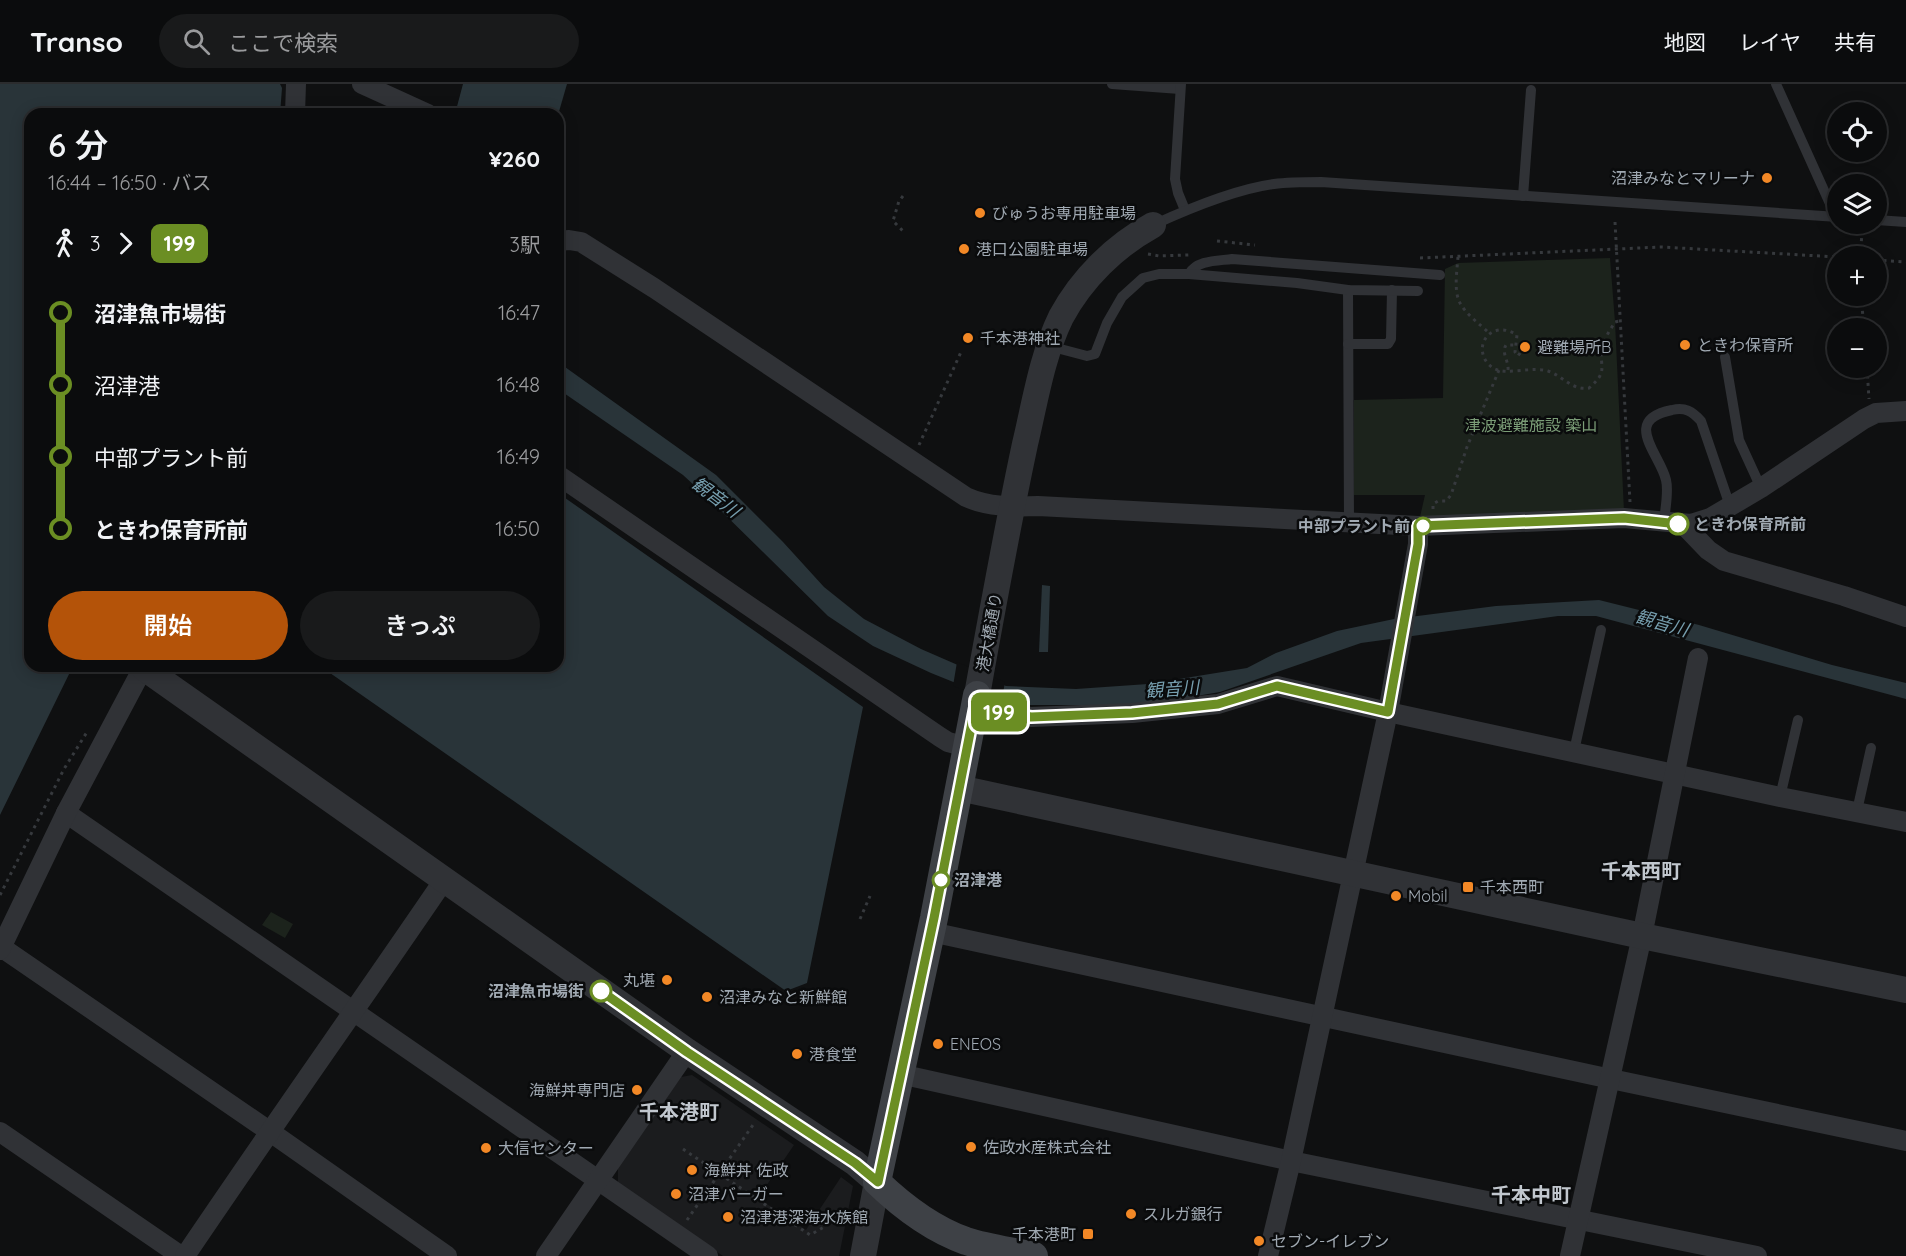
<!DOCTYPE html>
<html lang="ja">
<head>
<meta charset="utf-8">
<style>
  :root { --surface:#0b0c0d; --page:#191a1b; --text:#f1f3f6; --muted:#9a9b9d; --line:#2b2c2e; --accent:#b45309 }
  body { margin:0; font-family:Quicksand,"Noto Sans JP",sans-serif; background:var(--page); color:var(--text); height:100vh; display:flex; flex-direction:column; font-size:22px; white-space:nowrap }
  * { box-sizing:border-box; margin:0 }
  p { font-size:20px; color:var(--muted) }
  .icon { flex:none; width:33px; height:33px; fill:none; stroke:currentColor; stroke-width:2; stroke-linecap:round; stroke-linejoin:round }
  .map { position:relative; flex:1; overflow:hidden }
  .panel { position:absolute; left:24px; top:24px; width:540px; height:564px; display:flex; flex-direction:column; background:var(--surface); border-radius:18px; box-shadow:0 3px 15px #0003,0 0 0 2px var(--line) }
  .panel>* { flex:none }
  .badge { padding:0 12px; border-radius:9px; font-size:21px; line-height:39px }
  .buttons { position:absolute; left:1827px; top:18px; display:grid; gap:12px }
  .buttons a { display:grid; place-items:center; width:60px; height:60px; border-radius:50%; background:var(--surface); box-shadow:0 3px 15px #0003,0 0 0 2px var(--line); font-size:30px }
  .map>.badge { position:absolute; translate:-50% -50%; box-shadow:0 0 0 3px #fff }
  .legs { display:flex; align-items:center; gap:9px; height:66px; padding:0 24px; font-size:20px }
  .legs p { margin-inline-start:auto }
  .overview { display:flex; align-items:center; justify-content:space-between; height:102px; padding:0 24px }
  h1 { font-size:33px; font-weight:600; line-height:45px }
  .button { display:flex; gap:12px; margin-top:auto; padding:12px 24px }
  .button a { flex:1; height:69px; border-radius:36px; background:var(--accent); color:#fff; font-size:24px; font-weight:600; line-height:69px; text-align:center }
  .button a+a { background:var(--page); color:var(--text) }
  ul { padding:0 24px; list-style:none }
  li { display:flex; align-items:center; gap:21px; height:72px; font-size:22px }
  li i { display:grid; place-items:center; width:9px; height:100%; margin:0 8px; background:currentColor }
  li i::after { content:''; width:15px; height:15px; margin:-8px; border:4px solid; border-radius:50%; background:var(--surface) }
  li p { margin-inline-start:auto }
  li:first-child i { background:linear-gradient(#0000 50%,currentColor 0) }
  li:last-child i { background:linear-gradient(currentColor 50%,#0000 0) }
  header { display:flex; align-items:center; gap:36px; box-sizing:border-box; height:84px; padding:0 30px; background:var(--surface); border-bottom:2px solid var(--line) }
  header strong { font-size:28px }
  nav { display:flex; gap:33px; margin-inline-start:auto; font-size:21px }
  .search { width:420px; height:54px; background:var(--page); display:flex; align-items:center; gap:15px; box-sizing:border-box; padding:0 21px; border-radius:33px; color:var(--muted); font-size:22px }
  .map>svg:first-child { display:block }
  .built { fill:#1b1c1e }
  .green { fill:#1c231c }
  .water { fill:#293439 }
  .pier { fill:#0f1011 }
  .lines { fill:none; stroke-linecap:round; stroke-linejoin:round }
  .path { stroke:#36393d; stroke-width:3; stroke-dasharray:3 4.5; stroke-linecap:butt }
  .service { stroke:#303236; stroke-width:10 }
  .minor { stroke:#303236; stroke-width:20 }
  .tertiary { stroke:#303236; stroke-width:26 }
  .secondary { stroke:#3e4146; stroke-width:28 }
  .line-1-casing { stroke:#fff; stroke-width:14 }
  .line-1 { stroke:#6b8e23; stroke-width:9 }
  .poi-dot { fill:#f28826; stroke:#0a0b0c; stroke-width:2 }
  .stop-1-dot { fill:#fff; stroke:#6b8e23; stroke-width:3 }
  .labels { text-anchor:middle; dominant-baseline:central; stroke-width:5; stroke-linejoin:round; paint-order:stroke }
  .poi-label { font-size:16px; fill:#a0a9b2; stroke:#0a0b0c; text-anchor:start }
  .park-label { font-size:16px; fill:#7b9d77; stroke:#0a0b0c }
  .stop-label { font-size:16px; font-weight:bold; fill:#a0a9b2; stroke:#0a0b0c; text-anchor:start }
  .street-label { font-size:16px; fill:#a0a9b2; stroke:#0a0b0c }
  .water-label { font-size:18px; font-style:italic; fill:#769eae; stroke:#0a0b0c }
  .quarter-label { font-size:20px; font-weight:bold; fill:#c1c7ce; stroke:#0a0b0c }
</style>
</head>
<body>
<header>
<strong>Transo</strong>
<div class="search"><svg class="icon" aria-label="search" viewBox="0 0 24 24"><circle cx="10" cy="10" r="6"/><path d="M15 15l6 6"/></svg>ここで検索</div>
<nav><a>地図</a><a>レイヤ</a><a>共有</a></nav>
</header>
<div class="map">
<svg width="1906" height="1172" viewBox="0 0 1906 1172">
  <rect width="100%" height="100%" fill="#0f1011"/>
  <!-- built -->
  <polygon class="built" points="692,991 794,1061 758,1114 806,1146 841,1093 853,1102 839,1172 723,1172 618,1100 618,1082 681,993"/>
  <!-- green -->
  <g class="green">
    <polygon points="1610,174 1615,238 1624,427 1420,433 1425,411 1354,411 1354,316 1443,314 1445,185 1458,179"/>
    <polygon points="271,828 293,840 285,854 262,841"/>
  </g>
  <!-- water -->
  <g class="water">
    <polygon points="0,0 280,0 282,4 280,30 30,30 30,582 73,582 0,731"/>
    <polygon points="463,0 567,0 558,31 455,30"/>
    <polygon points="558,278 716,391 783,458 824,503 864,535 921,565 1006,602 1076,605 1148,600 1247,584 1276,569 1337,547 1394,535 1496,522 1599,516 1699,541 1832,581 1906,599 1906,615 1596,532 1558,532 1361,559 1220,608 1144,621 1028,621 1003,618 931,589 873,562 828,532 708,414 683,391 558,305"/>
    <polygon points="558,409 863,623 807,899 786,907 320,582 558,582"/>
    <polygon points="1042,501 1050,502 1048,568 1039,568"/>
  </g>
  <!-- pier -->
  <polygon class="pier" points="957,578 1005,598 1001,620 953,602"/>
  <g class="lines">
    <!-- path -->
    <g class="path">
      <polyline points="903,112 899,117 893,137 905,149"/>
      <polyline points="1615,138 1630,418"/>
      <polyline points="1217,157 1255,161"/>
      <polyline points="1148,170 1159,172 1189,171"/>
      <polyline points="1860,172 1862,150"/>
      <path d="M1458,173C1457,186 1454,205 1459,217C1465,230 1480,240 1489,249"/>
      <polyline points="1420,174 1661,163 1838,173"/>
      <polyline points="1876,176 1906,178"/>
      <polyline points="1861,212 1864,244"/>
      <path d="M1520,269L1518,272L1515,268L1517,251C1489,233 1469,267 1493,284C1506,292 1532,282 1548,287C1563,292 1572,307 1589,304C1609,287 1599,284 1602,264C1604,255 1610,246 1615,238L1619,237"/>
      <polyline points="1867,284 1869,315"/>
      <path d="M1508,286C1509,277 1501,269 1506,261H1515"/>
      <polyline points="919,361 961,268"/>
      <polyline points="1433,425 1433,420 1438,417 1446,417 1451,411 1467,363 1499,286"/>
      <polyline points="0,811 64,685 87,648"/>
      <polyline points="860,835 870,812"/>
      <polyline points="683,1065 810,1151 824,1143"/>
      <polyline points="687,1136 755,1038"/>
    </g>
    <!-- service -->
    <g class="service">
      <polyline points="1112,0 1180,5"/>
      <polyline points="1181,0 1175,95 1178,109 1185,126"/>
      <polyline points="1776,0 1836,133"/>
      <polyline points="1523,112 1531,6"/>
      <polyline points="1876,136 1906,138"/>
      <path d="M1153,141C1188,125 1236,105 1274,100C1289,98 1305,98 1321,98L1838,133"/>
      <path d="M1189,190C1197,176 1217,177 1232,175L1440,191"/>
      <polyline points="1348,206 1349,438"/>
      <polyline points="1348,260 1388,260 1391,255 1392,206"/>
      <polyline points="1049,262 1087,272 1095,270 1107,239 1122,213 1143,194 1159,190 1189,190 1297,199 1348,206 1418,207"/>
      <polyline points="1725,273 1739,356 1761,404"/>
      <path d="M1664,438C1665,425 1669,408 1666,396C1660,370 1621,336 1672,326C1685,323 1692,327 1701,337L1730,422"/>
      <polyline points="1574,667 1601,546"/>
      <polyline points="1780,713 1798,636"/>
      <polyline points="1857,727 1871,664"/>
    </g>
    <!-- minor -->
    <g class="minor">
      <polyline points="362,0 428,30"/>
      <polyline points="295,30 296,0"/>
      <path d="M558,157L569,156L581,158L654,204L966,413C988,423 1014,423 1038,422L1418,442L1624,434L1691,440L1710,434L1761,404L1864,335L1876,329L1906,327"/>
      <polyline points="558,391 940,653 948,658 967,663"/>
      <polyline points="1684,441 1708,466 1724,477 1844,512 1906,533"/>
      <polyline points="975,623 1031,633 1132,629 1218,620 1277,602 1388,628 1780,713 1906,738"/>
      <polyline points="66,729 708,1172"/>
      <polyline points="931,848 1611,995 1906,1057"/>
      <polyline points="1,863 269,1047 447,1172"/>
      <polyline points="0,866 66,729 144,582"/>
      <polyline points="900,990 1291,1077 1757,1172"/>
      <polyline points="0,1048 181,1172"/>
      <path d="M185,1172C270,1046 358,922 444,796"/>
      <polyline points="546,1172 687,967"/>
      <polyline points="1268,1172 1291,1077 1388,628 1418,460 1418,442"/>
      <polyline points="1570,1172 1642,852 1698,574"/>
    </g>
    <!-- tertiary -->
    <g class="tertiary">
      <polyline points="144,584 687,967 855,1079 877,1098 863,1172"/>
      <path d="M977,611C992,528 1007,444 1025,360C1035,318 1042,272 1061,233C1082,194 1115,162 1153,141"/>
      <polyline points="959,704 1642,852 1906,906"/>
    </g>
    <!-- secondary -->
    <path class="secondary" d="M977,611L934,834L877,1098C902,1122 932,1145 966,1157C988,1164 1012,1167 1034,1172"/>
  </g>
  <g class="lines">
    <defs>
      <polyline id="line-1" points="601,907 687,968 855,1079 878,1098 934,834 975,623 1031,633 1132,629 1218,620 1277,602 1388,628 1418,460 1418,442 1624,434 1678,440"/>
    </defs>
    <!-- line-1 casing -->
    <use href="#line-1" class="line-1-casing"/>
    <!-- line-1 -->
    <use href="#line-1" class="line-1"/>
  </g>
  <!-- markers -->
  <g class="poi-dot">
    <circle cx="1767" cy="94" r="6"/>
    <circle cx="980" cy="129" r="6"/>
    <circle cx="964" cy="165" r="6"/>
    <circle cx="968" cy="254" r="6"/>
    <circle cx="1685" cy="261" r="6"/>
    <circle cx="1525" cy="263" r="6"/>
    <rect x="1462" y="797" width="12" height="12" rx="3"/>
    <circle cx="1396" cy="812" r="6"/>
    <circle cx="667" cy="896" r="6"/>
    <circle cx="707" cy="913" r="6"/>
    <circle cx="938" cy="960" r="6"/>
    <circle cx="797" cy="970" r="6"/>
    <circle cx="637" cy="1006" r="6"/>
    <circle cx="971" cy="1063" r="6"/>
    <circle cx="486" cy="1064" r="6"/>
    <circle cx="692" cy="1086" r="6"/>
    <circle cx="676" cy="1110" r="6"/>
    <circle cx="1131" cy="1130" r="6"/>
    <circle cx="728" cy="1133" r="6"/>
    <rect x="1082" y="1144" width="12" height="12" rx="3"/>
    <circle cx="1259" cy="1157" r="6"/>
  </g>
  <g class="stop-1-dot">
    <circle cx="1678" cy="440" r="10"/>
    <circle cx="1423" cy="442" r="8"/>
    <circle cx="941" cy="796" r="8"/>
    <circle cx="601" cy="907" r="10"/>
  </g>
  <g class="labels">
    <!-- poi labels -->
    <g class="poi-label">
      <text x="1755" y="94" text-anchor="end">沼津みなとマリーナ</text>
      <text x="992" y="129">びゅうお専用駐車場</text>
      <text x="976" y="165">港口公園駐車場</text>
      <text x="980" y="254">千本港神社</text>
      <text x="1697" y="261">ときわ保育所</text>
      <text x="1537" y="263">避難場所B</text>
      <text x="1480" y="803">千本西町</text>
      <text x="1408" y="812">Mobil</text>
      <text x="655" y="896" text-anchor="end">丸堪</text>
      <text x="719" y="913">沼津みなと新鮮館</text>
      <text x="950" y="960">ENEOS</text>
      <text x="809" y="970">港食堂</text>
      <text x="625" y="1006" text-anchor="end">海鮮丼専門店</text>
      <text x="983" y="1063">佐政水産株式会社</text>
      <text x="498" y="1064">大信センター</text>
      <text x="704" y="1086">海鮮丼 佐政</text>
      <text x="688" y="1110">沼津バーガー</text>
      <text x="1143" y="1130">スルガ銀行</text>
      <text x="740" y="1133">沼津港深海水族館</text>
      <text x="1076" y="1150" text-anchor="end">千本港町</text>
      <text x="1271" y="1157">セブン-イレブン</text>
    </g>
    <!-- park labels -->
    <g class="park-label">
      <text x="1531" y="341">津波避難施設 築山</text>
    </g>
    <!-- stop labels -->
    <g class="stop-label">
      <text x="1694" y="440">ときわ保育所前</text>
      <text x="1410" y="442" text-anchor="end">中部プラント前</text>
      <text x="954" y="796">沼津港</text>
      <text x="584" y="907" text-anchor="end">沼津魚市場街</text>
    </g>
    <!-- street labels -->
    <g class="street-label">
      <text transform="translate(989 548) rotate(-80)">港大橋通り</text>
    </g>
    <!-- water labels -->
    <g class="water-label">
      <text transform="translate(716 413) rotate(37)">観音川</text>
      <text transform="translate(1662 539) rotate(16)">観音川</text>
      <text transform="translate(1172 605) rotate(-4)">観音川</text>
    </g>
    <!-- quarter labels -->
    <g class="quarter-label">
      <text x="1641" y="786">千本西町</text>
      <text x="679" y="1027">千本港町</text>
      <text x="1531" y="1110">千本中町</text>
    </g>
  </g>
</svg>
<div class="buttons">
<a><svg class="icon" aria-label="locate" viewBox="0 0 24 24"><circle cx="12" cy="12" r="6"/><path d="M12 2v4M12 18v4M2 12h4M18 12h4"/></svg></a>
<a><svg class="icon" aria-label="layers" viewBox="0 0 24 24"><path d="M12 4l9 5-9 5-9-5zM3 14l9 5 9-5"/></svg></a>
<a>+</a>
<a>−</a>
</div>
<b class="badge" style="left:999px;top:628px;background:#6b8e23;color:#fff">199</b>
<section class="panel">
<div class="overview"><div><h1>6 分</h1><p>16:44 – 16:50 · バス</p></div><b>¥260</b></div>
<div class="legs"><svg class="icon" aria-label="walk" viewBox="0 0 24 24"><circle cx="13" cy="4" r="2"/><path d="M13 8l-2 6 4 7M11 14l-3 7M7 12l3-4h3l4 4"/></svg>3<svg class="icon" aria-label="forward" viewBox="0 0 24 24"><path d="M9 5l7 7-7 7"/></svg><b class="badge" style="background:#6b8e23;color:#fff">199</b><p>3駅</p></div>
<ul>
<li><i style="color:#6b8e23"></i><b>沼津魚市場街</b><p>16:47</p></li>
<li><i style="color:#6b8e23"></i><span>沼津港</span><p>16:48</p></li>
<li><i style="color:#6b8e23"></i><span>中部プラント前</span><p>16:49</p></li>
<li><i style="color:#6b8e23"></i><b>ときわ保育所前</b><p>16:50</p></li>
</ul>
<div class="button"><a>開始</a><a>きっぷ</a></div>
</section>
</div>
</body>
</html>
